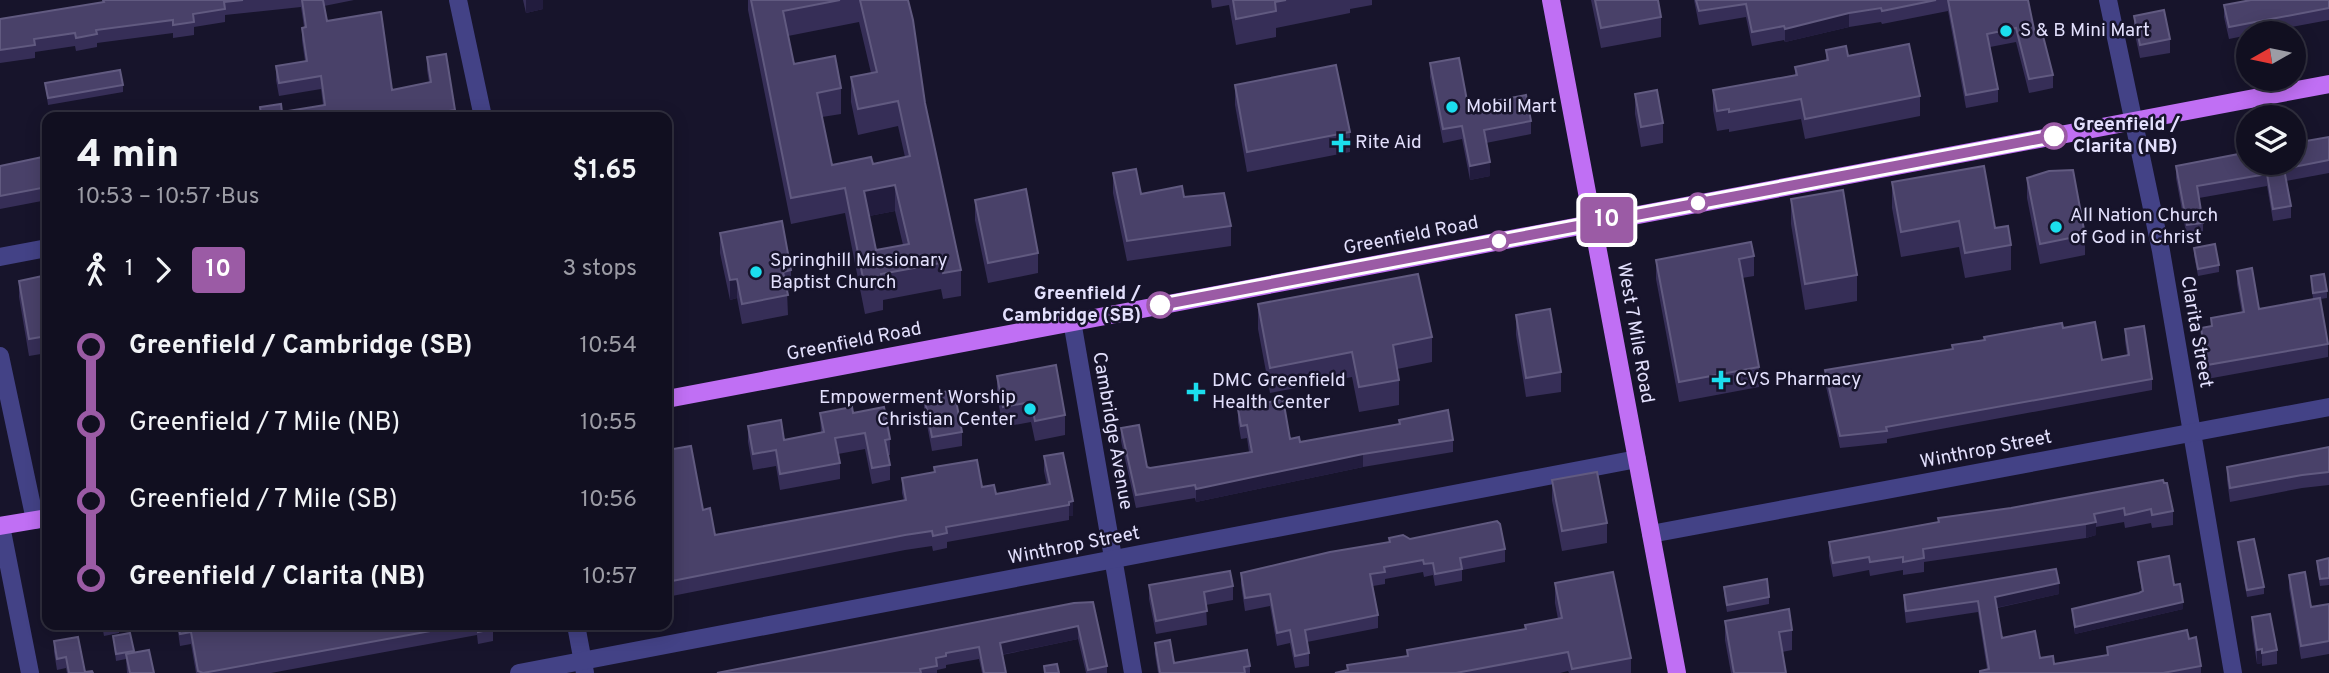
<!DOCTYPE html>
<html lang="en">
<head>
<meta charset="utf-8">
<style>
  :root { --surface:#110f20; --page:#1e1d2d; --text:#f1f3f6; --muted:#9c9ca5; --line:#302f3e }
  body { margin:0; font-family:Overpass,sans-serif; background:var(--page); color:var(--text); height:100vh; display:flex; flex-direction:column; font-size:26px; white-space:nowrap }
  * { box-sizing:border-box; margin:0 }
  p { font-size:23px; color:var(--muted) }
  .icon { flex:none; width:38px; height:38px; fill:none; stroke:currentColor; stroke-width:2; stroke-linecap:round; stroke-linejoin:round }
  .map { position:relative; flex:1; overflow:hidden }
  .panel { position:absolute; left:42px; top:112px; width:630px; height:518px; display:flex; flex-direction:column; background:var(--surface); border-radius:14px; box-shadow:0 4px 18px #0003,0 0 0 2px var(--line) }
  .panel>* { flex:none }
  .badge { padding:0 14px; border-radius:5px; font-size:24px; line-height:46px }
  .needle { width:46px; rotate:261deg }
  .tools { position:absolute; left:2236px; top:21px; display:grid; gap:14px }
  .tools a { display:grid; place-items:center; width:70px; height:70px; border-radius:50%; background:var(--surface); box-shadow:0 4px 18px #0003,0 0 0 2px var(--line); font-size:35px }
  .map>.badge { position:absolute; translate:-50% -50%; box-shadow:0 0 0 4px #fff }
  .legs { display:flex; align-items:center; gap:10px; height:77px; padding:0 35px; font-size:23px }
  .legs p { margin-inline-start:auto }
  .overview { display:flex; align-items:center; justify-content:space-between; height:119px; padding:0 35px }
  h1 { font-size:38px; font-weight:800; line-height:52px }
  ul { padding:0 35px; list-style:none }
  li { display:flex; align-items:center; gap:24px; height:77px; font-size:26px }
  li i { display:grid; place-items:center; width:10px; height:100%; margin:0 9px; background:currentColor }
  li i::after { content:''; width:18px; height:18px; margin:-9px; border:5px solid; border-radius:50%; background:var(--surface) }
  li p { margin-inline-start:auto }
  li:first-child i { background:linear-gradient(#0000 50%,currentColor 0) }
  li:last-child i { background:linear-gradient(currentColor 50%,#0000 0) }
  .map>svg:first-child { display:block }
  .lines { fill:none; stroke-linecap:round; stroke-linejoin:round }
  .minor { stroke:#434286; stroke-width:18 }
  .major { stroke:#c06ff4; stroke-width:18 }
  .wall { fill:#362e57; fill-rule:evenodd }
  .shaded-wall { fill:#221c3e }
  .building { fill:#494169; stroke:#615a80; stroke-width:2; fill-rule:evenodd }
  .line-1-casing { stroke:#fff; stroke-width:16 }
  .line-1 { stroke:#9b5ba5; stroke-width:10 }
  .poi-dot { fill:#1bdeee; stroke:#17142b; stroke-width:2.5 }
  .stop-1-dot { fill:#fff; stroke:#9b5ba5; stroke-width:3.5 }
  .labels { text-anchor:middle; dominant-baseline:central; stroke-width:5; stroke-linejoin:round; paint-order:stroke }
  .poi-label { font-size:19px; fill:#e3e0fd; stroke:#17142b; text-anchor:start }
  .stop-label { font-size:19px; font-weight:bold; fill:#e3e0fd; stroke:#17142b; text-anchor:start }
  .street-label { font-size:19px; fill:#e3e0fd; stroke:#17142b }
</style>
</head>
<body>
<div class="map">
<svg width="2329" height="673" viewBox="0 0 2329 673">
  <rect width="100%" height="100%" fill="#17142b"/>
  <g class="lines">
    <!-- minor -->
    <g class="minor">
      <polyline points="458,0 483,117"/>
      <polyline points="2108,0 2161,251 2233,673"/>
      <polyline points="0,257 47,248"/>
      <polyline points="1072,321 1133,673"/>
      <polyline points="0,356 35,520"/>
      <polyline points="1,526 30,673"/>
      <polyline points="1651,534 2329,407"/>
      <polyline points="576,625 585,673"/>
      <polyline points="519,673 1637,459"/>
    </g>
    <!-- major -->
    <g class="major">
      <polyline points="1551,0 1677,673"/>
      <polyline points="667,399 2329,84"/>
      <polyline points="0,526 47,518"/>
    </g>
  </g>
  <!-- wall -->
  <g class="wall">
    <polygon points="103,0 354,0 324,6 327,21 392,90 429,82 427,70 427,57 455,110 455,117 239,117 260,114 260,107 282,112 323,105 321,89 279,96 276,80 276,66 305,61 302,41 302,28 304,27 301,7 225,15 225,22 194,27 194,35 173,38 173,33 97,43 97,47 76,51 75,46 35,52 35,58 0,63 0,23 103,2"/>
    <polygon points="523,0 543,0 543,9 526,13"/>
    <path d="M748,0H908L925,103L961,270V296L943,299L941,289L883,300V310L865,314L845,213L791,224L748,10ZM859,22L871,73L851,77V102L858,135L898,126L905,157L873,164L832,165L822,117L841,114V88L794,64L788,36ZM895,211L903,245L876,250L869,216Z"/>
    <polygon points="1211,0 1372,0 1372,5 1350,9 1350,13 1276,28 1276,37 1236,45 1229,5 1212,8"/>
    <polygon points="1591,0 1658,0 1661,17 1661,37 1601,48"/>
    <polygon points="1694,0 2028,0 2035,34 2053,75 2053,88 2029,93 2016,42 1990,47 1998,89 1998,102 1966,108 1948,11 1882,24 1881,22 1849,27 1785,42 1784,40 1752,46 1746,17 1699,25"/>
    <polygon points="2329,0 2329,20 2259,33 2249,33 2249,35 2229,39 2224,17 2224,5"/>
    <polygon points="2134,16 2170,39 2170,53 2140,58 2134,30"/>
    <polygon points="1826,50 1848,56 1920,96 1920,116 1805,139 1801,119 1729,132 1729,129 1717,131 1713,110 1713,90 1795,75 1795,67 1826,60"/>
    <polygon points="1430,63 1468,106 1531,121 1531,134 1486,143 1490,176 1470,180 1462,139 1443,143 1430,77"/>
    <polygon points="45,83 123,85 123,92 48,105"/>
    <polygon points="1235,85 1350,132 1350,152 1247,172 1235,105"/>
    <polygon points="1635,94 1663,123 1663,143 1641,147 1635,114"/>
    <polygon points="2329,137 2329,173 2286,181 2291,206 2291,218 2273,221 2267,186 2199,198 2203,223 2203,235 2187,238 2176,178 2176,166"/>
    <polygon points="47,156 47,200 0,209 0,166"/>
    <polygon points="1113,173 1141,194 1184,197 1231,226 1231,246 1127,261 1113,193"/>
    <polygon points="2027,178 2085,235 2085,255 2040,264 2027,198"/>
    <polygon points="1892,182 1995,228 2011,245 2011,270 1965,278 1959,247 1901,257 1892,208"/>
    <polygon points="1791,199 1857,275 1857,301 1805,310 1791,224"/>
    <polygon points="975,200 1038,253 1038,273 988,283 975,220"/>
    <polygon points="720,233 791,270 791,290 787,291 788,315 742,324 737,298 730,300 720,253"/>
    <polygon points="2194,248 2219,265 2219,272 2198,276 2194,255"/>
    <polygon points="1754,256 1754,276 1742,278 1759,367 1759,387 1679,402 1656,279 1656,260"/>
    <polygon points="2237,271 2259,309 2313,299 2311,276 2327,291 2327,298 2320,299 2328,344 2328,357 2207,379 2201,341 2201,328 2211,326 2211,318 2242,313 2237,284"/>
    <polygon points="47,275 47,353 29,356 19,297 19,281"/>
    <polygon points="1258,304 1432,337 1432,362 1397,369 1399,380 1399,405 1359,412 1352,377 1270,393 1258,329"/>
    <polygon points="1516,315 1561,372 1561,392 1526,397 1516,335"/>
    <polygon points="2063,328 2102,360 2127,355 2125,341 2125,329 2152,379 2152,390 1887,439 1887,443 1840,448 1825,382 1825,370 1952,349"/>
    <polygon points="997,376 1065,415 1065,435 1035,441 1031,422 1003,427 997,396"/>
    <polygon points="924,396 962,432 962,446 932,451 924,409"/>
    <polygon points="1238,409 1290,439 1300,442 1399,424 1399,420 1453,440 1453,452 1363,467 1196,502 1195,498 1136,508 1121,441 1121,428 1147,467 1150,468 1249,452 1247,438 1241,439 1238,422"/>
    <polygon points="820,413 853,413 890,439 890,455 888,455 890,465 890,480 872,484 865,449 838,454 840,463 840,479 780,490 776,466 753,470 748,442 748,426 784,440 821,433"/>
    <polygon points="2329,447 2329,485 2302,488 2230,502 2227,480 2227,467"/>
    <polygon points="667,450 703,510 715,535 904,501 902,493 902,478 934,472 934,467 996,494 1047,485 1044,471 1044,456 1063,453 1073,516 1069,516 1069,520 947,542 947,548 933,551 932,546 905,550 667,597"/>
    <polygon points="1552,480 1607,523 1607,543 1562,551 1552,500"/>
    <polygon points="2163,480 2173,511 2173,525 2152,528 2151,523 2125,528 2124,522 2096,527 2096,535 2086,538 1924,562 1924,572 1903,575 1903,570 1870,576 1869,570 1833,577 1829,556 1829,542"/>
    <polygon points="1389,538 1410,539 1505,549 1505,562 1462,570 1462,581 1435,586 1433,575 1424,577 1423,572 1385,579 1385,584 1373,586 1378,615 1378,628 1307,642 1309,653 1309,666 1295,668 1290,643 1277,646 1270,606 1245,611 1241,585 1241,573 1389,542"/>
    <polygon points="2238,542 2264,587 2264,594 2247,597 2238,549"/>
    <polygon points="2329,558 2329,585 2320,586 2317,568 2317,561"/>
    <polygon points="2138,562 2174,585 2183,609 2075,634 2072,616 2072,609 2139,593 2142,591 2138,569"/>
    <polygon points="47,574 47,597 46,588 46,575"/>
    <polygon points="2289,575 2311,607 2329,604 2329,654 2301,659 2289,588"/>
    <polygon points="1555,583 1631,658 1631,673 1569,673 1568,671 1560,673 1335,673 1347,670 1347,665 1407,657 1407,650 1525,629 1525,625 1558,619 1555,603"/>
    <polygon points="1149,585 1233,586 1233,600 1206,605 1207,625 1156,634 1149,599"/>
    <polygon points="1724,587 1769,597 1769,604 1727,612 1724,594"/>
    <polygon points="2059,594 1997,608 2002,638 2040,658 2054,664 2107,655 2107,647 2189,639 2201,666 2201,673 1980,673 1987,669 1978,612 1906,623 1904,607 1904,595"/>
    <polygon points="1074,603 1107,666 1107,673 1086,673 1078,639 1002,655 1006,673 982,673 979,659 946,665 946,668 937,670 937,673 717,673"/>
    <polygon points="2252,617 2277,650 2277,664 2262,666 2262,663 2257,664 2252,631"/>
    <polygon points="1725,621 1792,630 1792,650 1782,652 1786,673 1731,673 1725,640"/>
    <polygon points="102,625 119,625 119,633 104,636"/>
    <polygon points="177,625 529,625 493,632 493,641 478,644 477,635 271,673 196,673 191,644 180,646"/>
    <polygon points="130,633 134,653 154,673 127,673 126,659 116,661 113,636"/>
    <polygon points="54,641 85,672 93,673 67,673 66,668 57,670 54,652"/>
    <polygon points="1155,643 1174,663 1250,666 1250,673 1158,673 1155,654"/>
  </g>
  <!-- shaded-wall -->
  <g class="shaded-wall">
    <polygon points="526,0 543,0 543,9 526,13"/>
    <polygon points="1849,13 1849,27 1785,42 1785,29"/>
    <polygon points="1490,162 1490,176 1470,180 1470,166"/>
    <polygon points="895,185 895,211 864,217 864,191"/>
    <polygon points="737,279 737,298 730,300 730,280"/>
    <polygon points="672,302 672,328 667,329 667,303"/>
    <polygon points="1363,454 1363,467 1196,502 1196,489"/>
    <polygon points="1073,501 1073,516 1069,516 1069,502"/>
    <polygon points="2096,522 2096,535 2086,538 2086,524"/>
    <polygon points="2059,583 2059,594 1995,608 1995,597"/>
    <polygon points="2183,602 2183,609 2075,634 2075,627"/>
    <polygon points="1078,626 1078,639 1000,655 1000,643"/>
    <polygon points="2262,649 2262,663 2257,664 2257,650"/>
  </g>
  <!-- building -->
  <g class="building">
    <polygon points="103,0 243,0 224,2 225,9 193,14 194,22 173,25 173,20 96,30 97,34 76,38 75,33 34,39 35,45 0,50 0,19 104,2"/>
    <polygon points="302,0 323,0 327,21 381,12 392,90 431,82 427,57 446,54 455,110 413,117 239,117 261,114 260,107 281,104 282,112 325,105 321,76 279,83 276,66 307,61 302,28 306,27"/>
    <path d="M751,0H840L783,11L794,64L835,56L841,88L817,93L832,165L871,157L873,164L910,156L898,101L858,109L851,77L877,72L860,0H908L913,20L925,103L961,270L943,273L941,263L881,274L883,285L865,288L845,188L791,198ZM895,185L909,244L876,250L864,191Z"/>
    <polygon points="1233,0 1286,0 1275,2 1276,11 1236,19"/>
    <polygon points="1595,0 1658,0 1661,17 1601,28"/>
    <polygon points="1696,0 1936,0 1882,11 1881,8 1849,13 1785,29 1784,26 1752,32 1746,4 1699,11"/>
    <polygon points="1948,0 2028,0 2035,34 2042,32 2053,75 2029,79 2016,28 1987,34 1998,89 1966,95"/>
    <polygon points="2251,0 2329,0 2329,8 2229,27 2224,5"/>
    <polygon points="2164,10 2170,39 2140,45 2134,16"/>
    <polygon points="1909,44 1920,96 1805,119 1801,99 1729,112 1729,109 1717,111 1713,90 1797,75 1795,67 1828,60 1826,50 1846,46 1848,56"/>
    <polygon points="1459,58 1468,106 1526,95 1531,121 1484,130 1490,162 1470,166 1462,126 1443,129 1430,63"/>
    <polygon points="1336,65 1350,132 1247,152 1235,85"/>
    <polygon points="120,70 123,85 48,98 45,83"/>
    <polygon points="1657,90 1663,123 1641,127 1635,94"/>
    <polygon points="2329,137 2329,160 2284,169 2291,206 2273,209 2267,174 2197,186 2203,223 2187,225 2176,166 2249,152 2249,163 2294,163 2294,143"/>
    <polygon points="47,156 47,187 0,196 0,166"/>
    <polygon points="1984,166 1995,228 2008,226 2011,245 1965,253 1959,221 1901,232 1892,182"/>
    <polygon points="1136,169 1141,194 1182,186 1184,197 1224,193 1231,226 1127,241 1113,173"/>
    <polygon points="2073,170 2085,235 2040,244 2027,178 2049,171"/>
    <polygon points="1026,189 1038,253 988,263 975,200"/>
    <polygon points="1843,190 1857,275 1805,284 1791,199"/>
    <polygon points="782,221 791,270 783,272 788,295 742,304 737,279 730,280 720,233"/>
    <polygon points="1751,242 1754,256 1739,259 1759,367 1679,382 1656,260"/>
    <polygon points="2215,244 2219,265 2198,269 2194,248"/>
    <polygon points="2252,268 2259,309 2320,298 2328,344 2207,365 2201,328 2212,326 2211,318 2244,312 2237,271"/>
    <polygon points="1418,274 1432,337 1393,345 1399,380 1359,387 1352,352 1270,368 1258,304"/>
    <polygon points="2324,274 2327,291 2313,293 2311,276"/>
    <polygon points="47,275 47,336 29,339 19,281"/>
    <polygon points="669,288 672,302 667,303 667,289"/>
    <polygon points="1550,309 1561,372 1526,378 1516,315"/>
    <polygon points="2095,322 2102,360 2129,355 2125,329 2144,326 2152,379 1886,427 1887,431 1840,436 1825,370 1953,349 1952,345 1985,340 1984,337 2062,323 2063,328"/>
    <polygon points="1056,365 1065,415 1035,421 1031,402 1003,407 997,376"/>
    <polygon points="954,390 962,432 932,437 924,396"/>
    <polygon points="1283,399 1290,439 1299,437 1300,442 1400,424 1399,420 1448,410 1453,440 1363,454 1196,489 1195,485 1136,495 1121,428 1139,425 1147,467 1150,468 1252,452 1247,425 1241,426 1238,409"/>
    <polygon points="852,407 853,413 884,407 890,439 885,440 890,465 872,468 865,433 835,438 840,463 780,474 776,450 753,454 748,426 781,420 784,440 824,432 820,413"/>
    <polygon points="691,446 703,510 710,508 715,535 906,500 902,478 935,472 934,467 977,460 982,487 994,485 996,494 1050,484 1044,456 1063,453 1073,501 1069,502 1069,505 946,527 947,533 933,536 932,531 905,535 667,582 667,450"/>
    <polygon points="2329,447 2329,472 2302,475 2230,488 2227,467"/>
    <polygon points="1597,472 1607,523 1562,531 1552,480"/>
    <polygon points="2163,480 2164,483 2167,483 2173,511 2152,515 2151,509 2125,515 2124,508 2094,514 2096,522 2086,524 1923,549 1924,558 1903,562 1903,557 1870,562 1869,557 1833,563 1829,542 1939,522 1938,518 2011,508"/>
    <polygon points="1497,521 1500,524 1505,549 1460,558 1462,569 1435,574 1433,563 1424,564 1423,560 1384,567 1385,572 1370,574 1378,615 1305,630 1309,653 1295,656 1290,630 1277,633 1270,594 1245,598 1241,573 1330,552 1390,542 1389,538 1403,535 1410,539"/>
    <polygon points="2254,539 2264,587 2247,590 2238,542"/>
    <polygon points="2169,556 2174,585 2180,584 2183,602 2075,627 2072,609 2139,593 2143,591 2138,562"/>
    <polygon points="2329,558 2329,578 2320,579 2317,561"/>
    <polygon points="2056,569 2059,583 1995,597 2002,638 2035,631 2040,658 2053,656 2054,664 2108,655 2107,647 2187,630 2189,639 2196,637 2201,666 2163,673 1980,673 1980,671 1989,669 1978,601 1906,611 1904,595"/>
    <polygon points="1230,571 1233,586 1204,592 1207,611 1156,621 1149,585"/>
    <polygon points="1613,572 1631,658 1572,669 1568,652 1456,673 1335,673 1348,670 1347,665 1408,656 1407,650 1526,629 1525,625 1562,618 1555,583"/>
    <polygon points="2305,572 2311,607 2329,604 2329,641 2301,646 2289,575"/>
    <polygon points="1767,579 1769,597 1727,605 1724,587"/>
    <polygon points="1093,602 1107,666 1088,670 1078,626 1000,643 1006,673 984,673 979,647 946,653 946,656 936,658 937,666 920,669 921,673 717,673 1074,603"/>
    <polygon points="1789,609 1792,630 1779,632 1786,673 1734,673 1725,621"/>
    <polygon points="2270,614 2277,650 2262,653 2262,649 2257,650 2252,617"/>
    <polygon points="178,625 463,625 203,673 198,671 191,632 180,634"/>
    <polygon points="477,625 493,625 493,629 478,632"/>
    <polygon points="130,633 134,651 116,654 113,636"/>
    <polygon points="78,637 85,672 92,671 93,673 69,673 66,657 57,659 54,641"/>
    <polygon points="1170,640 1174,663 1247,650 1250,666 1244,667 1245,673 1160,673 1155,643"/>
    <polygon points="149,650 154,673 130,673 126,654"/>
    <polygon points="1057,664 1059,673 1045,673 1044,666"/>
  </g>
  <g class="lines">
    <defs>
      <polyline id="line-1" points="1160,305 2054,136"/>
    </defs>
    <!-- line-1 casing -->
    <use href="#line-1" class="line-1-casing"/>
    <!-- line-1 -->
    <use href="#line-1" class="line-1"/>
  </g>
  <!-- markers -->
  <g class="poi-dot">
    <circle cx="2006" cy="31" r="7"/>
    <circle cx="1452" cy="107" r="7"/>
    <path d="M1337.5 132.5h7v7h7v7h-7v7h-7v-7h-7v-7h7z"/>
    <circle cx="2056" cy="227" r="7"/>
    <circle cx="756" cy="272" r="7"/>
    <path d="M1717.5 369.5h7v7h7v7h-7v7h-7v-7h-7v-7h7z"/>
    <path d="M1192.5 381.5h7v7h7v7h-7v7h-7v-7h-7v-7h7z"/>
    <circle cx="1030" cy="409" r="7"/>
  </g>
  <g class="stop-1-dot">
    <circle cx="2054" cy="136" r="12"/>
    <circle cx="1698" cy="203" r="9"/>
    <circle cx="1499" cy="241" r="9"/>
    <circle cx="1160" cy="305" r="12"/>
  </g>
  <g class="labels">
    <!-- poi labels -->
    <g class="poi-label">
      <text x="2020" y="31">S &amp; B Mini Mart</text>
      <text x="1466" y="107">Mobil Mart</text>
      <text x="1355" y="143">Rite Aid</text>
      <text x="2070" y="216">All Nation Church<tspan x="2070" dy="22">of God in Christ</tspan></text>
      <text x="770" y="261">Springhill Missionary<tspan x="770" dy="22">Baptist Church</tspan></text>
      <text x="1735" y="380">CVS Pharmacy</text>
      <text x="1212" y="381">DMC Greenfield<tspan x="1212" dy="22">Health Center</tspan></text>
      <text x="1016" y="398" text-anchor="end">Empowerment Worship<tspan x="1016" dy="22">Christian Center</tspan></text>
    </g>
    <!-- stop labels -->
    <g class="stop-label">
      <text x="2073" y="125">Greenfield /<tspan x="2073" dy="22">Clarita (NB)</tspan></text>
      <text x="1141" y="294" text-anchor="end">Greenfield /<tspan x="1141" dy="22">Cambridge (SB)</tspan></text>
    </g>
    <!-- street labels -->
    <g class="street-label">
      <text transform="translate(1411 236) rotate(-11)">Greenfield Road</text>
      <text transform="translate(2196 332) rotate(80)">Clarita Street</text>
      <text transform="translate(1635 333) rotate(80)">West 7 Mile Road</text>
      <text transform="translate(854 342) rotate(-11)">Greenfield Road</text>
      <text transform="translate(1112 431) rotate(80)">Cambridge Avenue</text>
      <text transform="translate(1986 450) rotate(-11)">Winthrop Street</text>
      <text transform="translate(1074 546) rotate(-11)">Winthrop Street</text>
    </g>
  </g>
</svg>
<div class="tools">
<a><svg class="needle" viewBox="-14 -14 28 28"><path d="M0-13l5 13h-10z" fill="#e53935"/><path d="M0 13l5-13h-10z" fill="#9c9ca5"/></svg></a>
<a><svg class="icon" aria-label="layers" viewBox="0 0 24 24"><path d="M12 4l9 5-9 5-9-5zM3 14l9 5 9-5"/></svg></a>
</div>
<b class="badge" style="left:1607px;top:220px;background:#9b5ba5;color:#fff">10</b>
<section class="panel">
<div class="overview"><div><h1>4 min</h1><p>10:53 – 10:57 · Bus</p></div><b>$1.65</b></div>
<div class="legs"><svg class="icon" aria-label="walk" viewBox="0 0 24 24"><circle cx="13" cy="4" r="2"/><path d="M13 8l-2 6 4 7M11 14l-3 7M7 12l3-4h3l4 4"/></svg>1<svg class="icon" aria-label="forward" viewBox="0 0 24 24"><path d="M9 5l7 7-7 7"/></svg><b class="badge" style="background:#9b5ba5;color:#fff">10</b><p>3 stops</p></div>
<ul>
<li><i style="color:#9b5ba5"></i><b>Greenfield / Cambridge (SB)</b><p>10:54</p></li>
<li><i style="color:#9b5ba5"></i><span>Greenfield / 7 Mile (NB)</span><p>10:55</p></li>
<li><i style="color:#9b5ba5"></i><span>Greenfield / 7 Mile (SB)</span><p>10:56</p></li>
<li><i style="color:#9b5ba5"></i><b>Greenfield / Clarita (NB)</b><p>10:57</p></li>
</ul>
</section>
</div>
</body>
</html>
